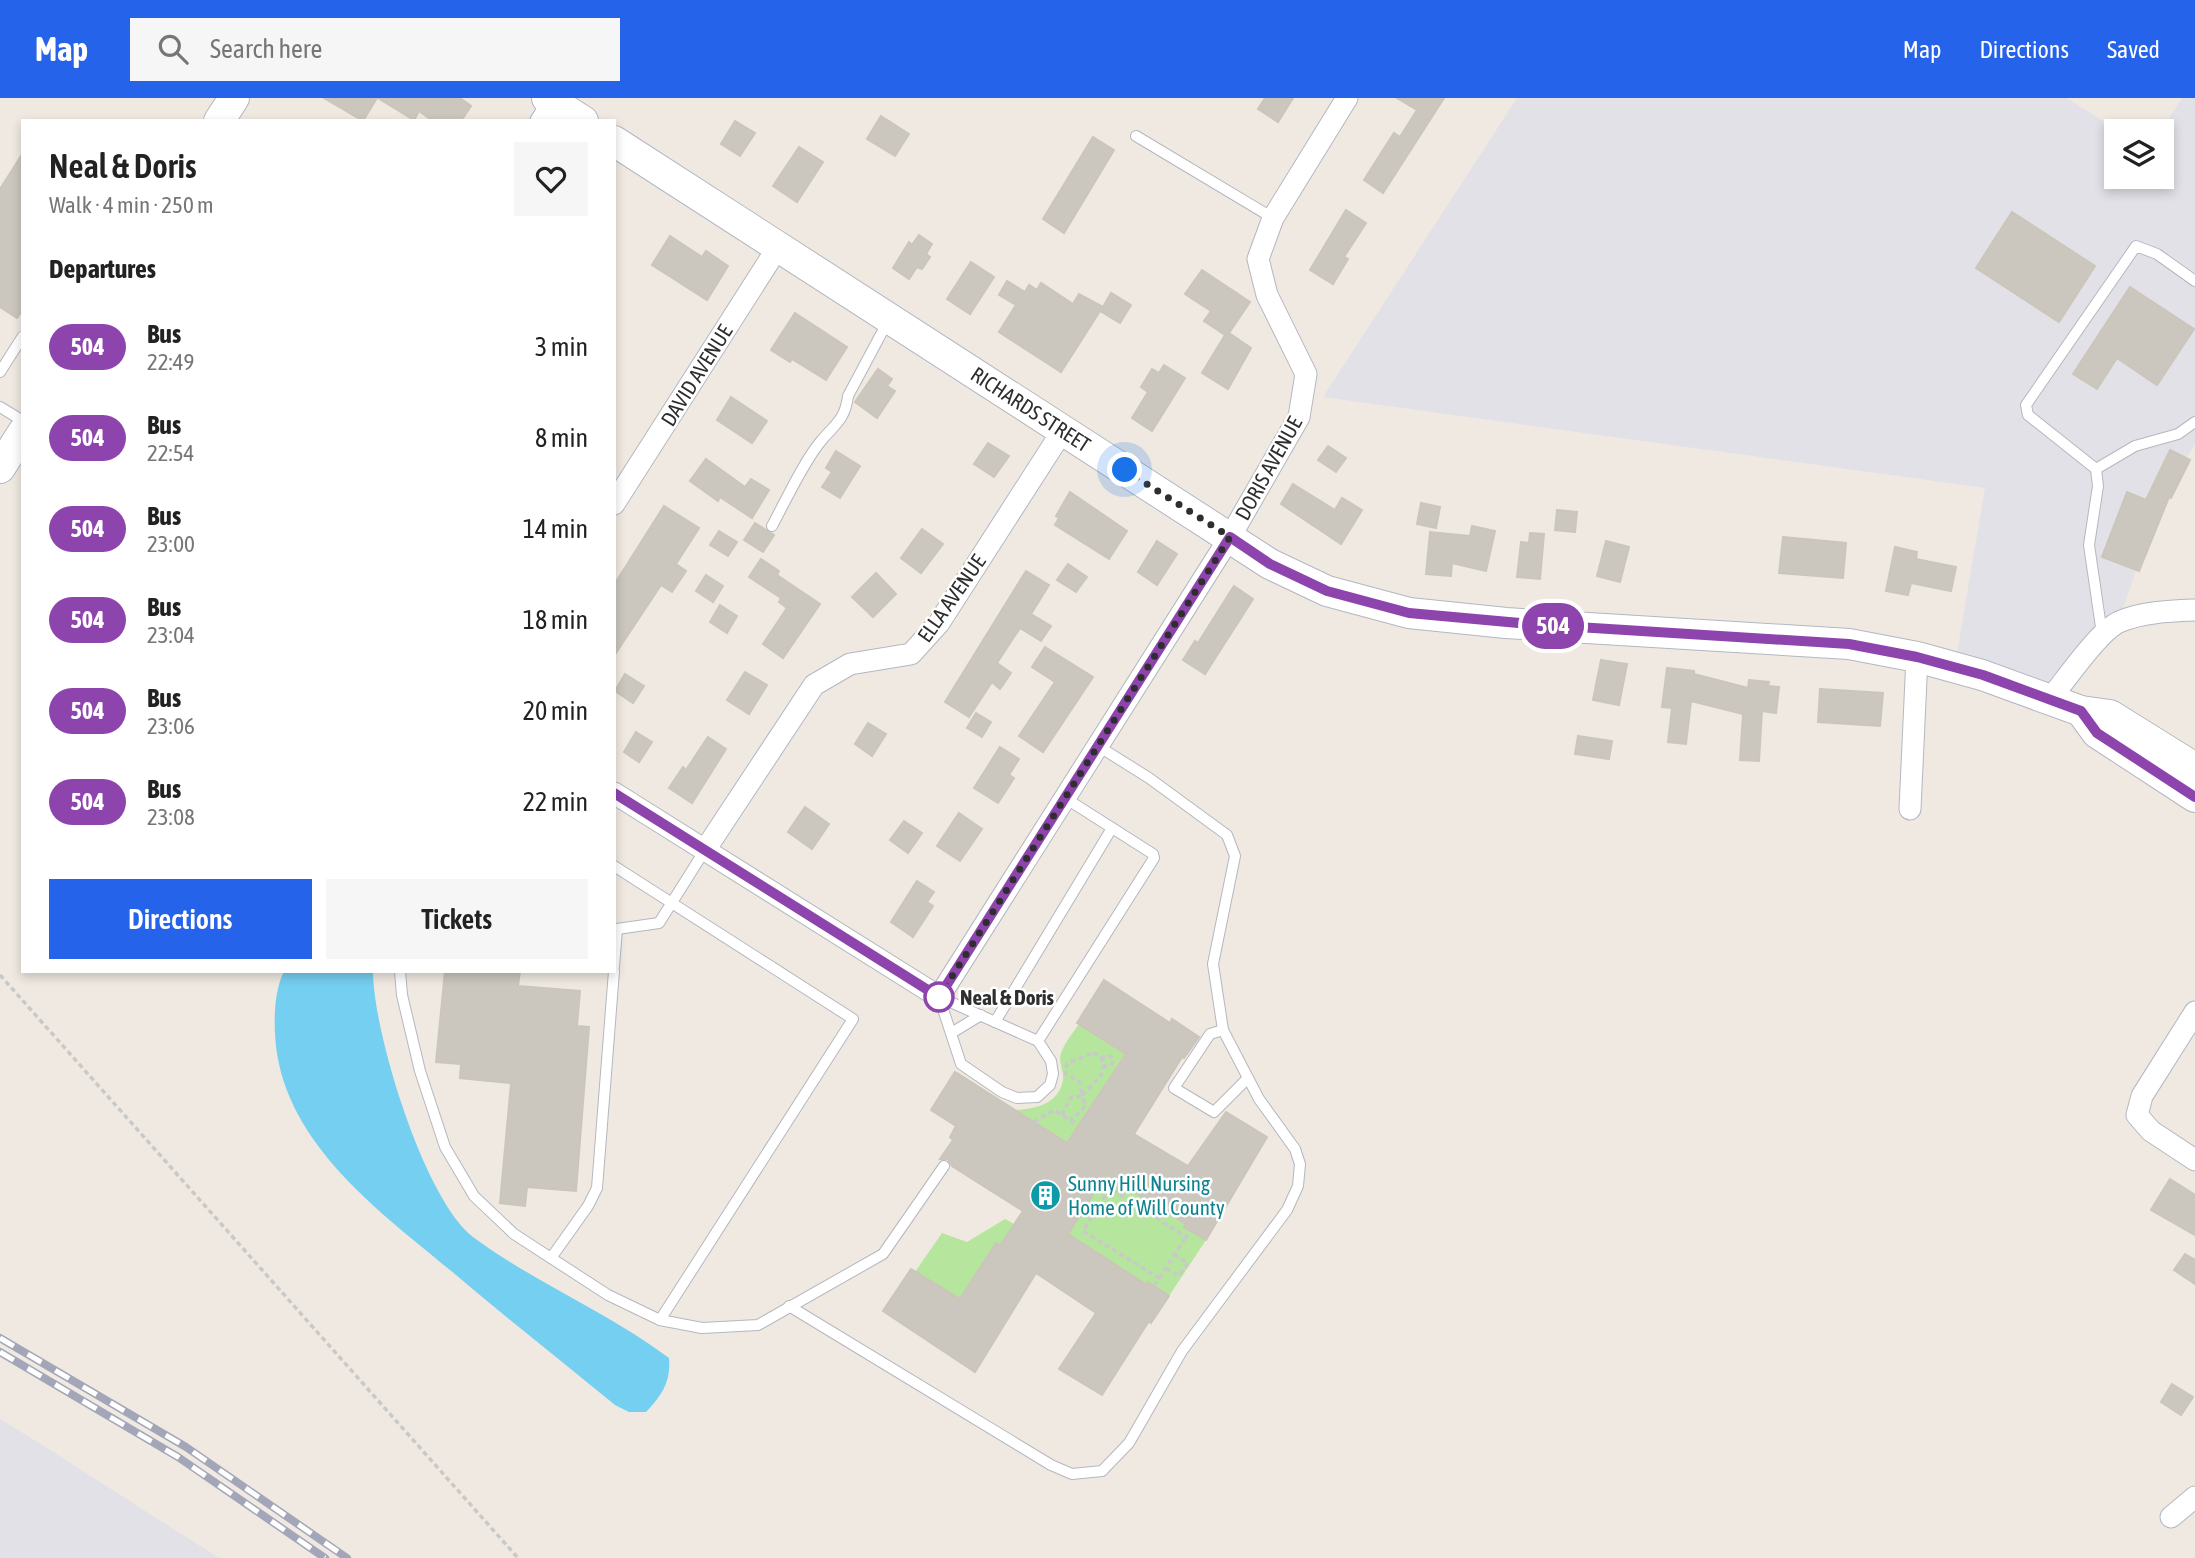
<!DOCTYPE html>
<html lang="en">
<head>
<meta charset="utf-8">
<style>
  :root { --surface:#fff; --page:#f6f6f6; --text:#222; --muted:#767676; --accent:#2563eb }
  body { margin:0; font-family:"Asap Condensed",sans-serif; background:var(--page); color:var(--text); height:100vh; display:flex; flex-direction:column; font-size:26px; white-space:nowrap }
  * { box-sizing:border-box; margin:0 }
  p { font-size:23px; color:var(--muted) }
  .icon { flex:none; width:38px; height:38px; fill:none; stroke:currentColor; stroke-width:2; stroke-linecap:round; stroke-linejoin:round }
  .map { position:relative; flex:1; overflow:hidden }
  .details { position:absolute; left:21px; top:21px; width:595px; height:854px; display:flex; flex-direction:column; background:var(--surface); border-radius:0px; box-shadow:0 4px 10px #0003 }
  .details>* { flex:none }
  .badge { padding:0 14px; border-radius:23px; font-size:24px; line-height:46px }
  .fabs { position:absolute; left:2104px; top:21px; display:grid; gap:14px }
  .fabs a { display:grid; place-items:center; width:70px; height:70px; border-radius:0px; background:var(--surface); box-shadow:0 4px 10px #0003; font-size:35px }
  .you { position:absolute; width:35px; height:35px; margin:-18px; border:5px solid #fff; border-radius:50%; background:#1a73e8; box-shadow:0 0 0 10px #1a73e833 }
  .map>.badge { position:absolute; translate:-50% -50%; box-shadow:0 0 0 4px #fff }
  h2 { padding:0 28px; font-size:26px; line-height:63px }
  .round { display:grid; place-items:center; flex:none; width:74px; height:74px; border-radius:0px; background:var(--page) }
  .head { display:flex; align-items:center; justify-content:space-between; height:119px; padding:0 28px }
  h1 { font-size:33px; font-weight:600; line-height:52px }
  .cta { display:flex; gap:14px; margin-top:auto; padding:14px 28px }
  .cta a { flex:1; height:80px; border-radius:0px; background:var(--accent); color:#fff; font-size:28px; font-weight:600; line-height:80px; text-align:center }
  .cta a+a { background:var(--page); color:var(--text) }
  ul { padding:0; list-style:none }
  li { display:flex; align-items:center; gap:21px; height:91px; padding:0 28px }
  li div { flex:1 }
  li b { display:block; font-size:26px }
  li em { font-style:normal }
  li .badge { min-width:77px; font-weight:700; text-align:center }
  header { display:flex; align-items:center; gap:42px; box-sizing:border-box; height:98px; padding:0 35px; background:var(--accent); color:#fff }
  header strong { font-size:33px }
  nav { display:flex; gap:38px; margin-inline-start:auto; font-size:24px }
  .search { width:490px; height:63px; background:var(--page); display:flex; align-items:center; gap:18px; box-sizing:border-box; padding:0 24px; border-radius:0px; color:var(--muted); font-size:26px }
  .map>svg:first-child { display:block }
  .industrial { fill:#e3e1e8 }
  .green { fill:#b6e59e }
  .water { fill:#75cff0 }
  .building { fill:#cbc7bf; stroke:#cbc5ba; stroke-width:2 }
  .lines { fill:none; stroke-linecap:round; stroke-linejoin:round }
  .lane-casing { stroke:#b4b7c1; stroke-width:12 }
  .street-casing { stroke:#b4b7c1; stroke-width:23 }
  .secondary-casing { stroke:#b4b7c1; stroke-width:32 }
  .path { stroke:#c9c9c9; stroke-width:3.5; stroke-dasharray:5 3.5; stroke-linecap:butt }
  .lane { stroke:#fff; stroke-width:10 }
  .street { stroke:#fff; stroke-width:21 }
  .secondary { stroke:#fff; stroke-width:30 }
  .rail-casing { stroke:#a3a6b8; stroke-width:8 }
  .rail { stroke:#fff; stroke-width:5; stroke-dasharray:16; stroke-linecap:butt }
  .line-casing { stroke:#fff; stroke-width:16 }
  .line { stroke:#8e44ad; stroke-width:10 }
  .walk { stroke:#2e2e2e; stroke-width:7; stroke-dasharray:0 12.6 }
  .stop-dot { fill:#fff; stroke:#8e44ad; stroke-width:3.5 }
  .labels { text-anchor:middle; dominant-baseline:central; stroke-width:5; stroke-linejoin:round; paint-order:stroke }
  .street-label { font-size:21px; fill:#2e2e2e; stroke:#fff }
  .stop-label { font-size:21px; font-weight:bold; fill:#2e2e2e; stroke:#fff; text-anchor:start }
  .culture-label { font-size:21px; fill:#0d838f; stroke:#fff; text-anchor:start }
</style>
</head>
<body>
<header>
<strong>Map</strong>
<div class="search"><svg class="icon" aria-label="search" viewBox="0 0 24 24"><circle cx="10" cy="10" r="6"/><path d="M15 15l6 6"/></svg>Search here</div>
<nav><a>Map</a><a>Directions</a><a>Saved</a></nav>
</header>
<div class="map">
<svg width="2195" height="1460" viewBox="0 0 2195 1460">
  <rect width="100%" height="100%" fill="#efe9e1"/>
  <!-- industrial -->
  <g class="industrial">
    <polygon points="1517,0 2067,0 2119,33 2116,33 2116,79 2161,79 2161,33 2182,0 2195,0 2195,346 2182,368 2138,466 2122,514 2051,588 1983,561 1957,555 1985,390 1323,299"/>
    <polygon points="0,1321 50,1352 219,1460 0,1460"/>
  </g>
  <!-- green -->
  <g class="green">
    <path d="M1079,926L1126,956L1067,1045L1015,1012C1035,1011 1059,1006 1063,982C1064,975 1060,967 1060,960C1061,949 1073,935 1079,926Z"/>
    <polygon points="1107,1073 1114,1081 1186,1126 1184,1129 1206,1142 1169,1198 1149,1184 1147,1187 1076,1141 1066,1138"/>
    <polygon points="1005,1121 1014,1126 1000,1148 995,1145 960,1201 915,1174 942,1135 967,1144"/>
  </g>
  <!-- water -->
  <path class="water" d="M284,873H373C373,934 424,1101 473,1139C535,1185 608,1214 669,1260C671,1284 662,1297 646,1314H629L615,1307C560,1262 504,1218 450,1172C375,1110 280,1041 275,936C274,915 275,892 284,873Z"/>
  <!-- building -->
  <g class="building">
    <polygon points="324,0 377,0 363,23"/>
    <polygon points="378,0 460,0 471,8 461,23 433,23 419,13 414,22"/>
    <polygon points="1265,0 1293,0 1278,24 1258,11"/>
    <polygon points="1397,0 1444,0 1383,95 1364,82 1394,35 1400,39 1417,12"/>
    <polygon points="881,18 909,36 895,58 867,41"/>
    <polygon points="735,23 755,35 740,58 721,46"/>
    <polygon points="1093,39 1114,52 1064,135 1043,121"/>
    <polygon points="799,49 823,64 797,104 773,88"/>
    <polygon points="23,55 23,212 17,220 0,209 0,91"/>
    <polygon points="1346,112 1366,125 1344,159 1348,161 1333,186 1310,172"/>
    <polygon points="2012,114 2095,168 2059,224 1976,170"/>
    <polygon points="919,137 932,146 926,156 930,159 922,171 917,169 909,181 893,170 909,144 912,147"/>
    <polygon points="670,138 702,159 706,153 728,168 707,202 652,167"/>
    <polygon points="971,164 994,179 970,216 947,201"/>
    <polygon points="1202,172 1250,204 1229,235 1251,250 1228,291 1202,275 1225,237 1204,223 1211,213 1185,196"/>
    <polygon points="1007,183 1025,194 1029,187 1037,192 1041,185 1073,206 1079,196 1103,209 1111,195 1131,207 1120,225 1100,213 1061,274 999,234 1016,207 999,197"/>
    <polygon points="2130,189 2194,231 2157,287 2117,260 2097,291 2073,276"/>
    <polygon points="795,215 847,249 826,282 792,261 790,264 771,252"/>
    <polygon points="1164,267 1185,280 1152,333 1132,320 1148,294 1141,289 1152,271 1159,275"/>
    <polygon points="878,271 892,281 887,288 895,293 877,320 855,304"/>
    <polygon points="731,299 767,323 752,345 717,322"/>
    <polygon points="988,345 1009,358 994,379 974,366"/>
    <polygon points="1328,348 1346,360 1336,374 1318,362"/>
    <polygon points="2170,352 2190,362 2171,400 2169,399 2139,473 2102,459 2127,394 2146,402"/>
    <polygon points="836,353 860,368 840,400 822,389 832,374 826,370"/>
    <polygon points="706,361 745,389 751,381 769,392 752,420 720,399 718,403 690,383"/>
    <polygon points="1293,386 1335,412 1342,400 1362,412 1341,446 1281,406"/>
    <polygon points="1070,394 1127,433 1109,461 1055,427 1059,420 1056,418"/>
    <polygon points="1421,405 1440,409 1436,430 1417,426"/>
    <polygon points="664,408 699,430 676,466 686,473 672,494 661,487 614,558 614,487"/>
    <polygon points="1557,412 1577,414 1575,434 1555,432"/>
    <polygon points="755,425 774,437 763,454 744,442"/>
    <polygon points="1472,428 1495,433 1486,473 1452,465 1451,478 1426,476 1430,434 1470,438"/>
    <polygon points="922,431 943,446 921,475 901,460"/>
    <polygon points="719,433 737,444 728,458 710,447"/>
    <polygon points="1530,435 1544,436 1540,481 1517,479 1521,444 1529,445"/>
    <polygon points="1783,439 1846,445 1843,480 1779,475"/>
    <polygon points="1157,443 1177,456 1157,487 1138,474"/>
    <polygon points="1606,443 1629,449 1620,484 1597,478"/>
    <polygon points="1895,449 1917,454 1916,461 1956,469 1951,493 1911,485 1908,497 1886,493"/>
    <polygon points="761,461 779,473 777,477 820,506 783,560 763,546 787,510 779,504 781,500 749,479"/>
    <polygon points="1068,466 1087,479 1076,494 1057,482"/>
    <polygon points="1026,473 1049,487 1031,516 1051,528 1041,543 1020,530 997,565 1011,575 1000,591 992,584 969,619 945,604"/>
    <polygon points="876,475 896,496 873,519 852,499"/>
    <polygon points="706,477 723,488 713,504 696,493"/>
    <polygon points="1234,488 1253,501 1205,576 1183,562 1195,543 1198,545"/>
    <polygon points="720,507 737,518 727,535 710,524"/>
    <polygon points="1045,549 1093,579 1043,654 1019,638 1055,584 1032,569"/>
    <polygon points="1601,562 1627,566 1619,607 1593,602"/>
    <polygon points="1667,570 1694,573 1694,576 1748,590 1749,582 1769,584 1768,588 1779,589 1776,615 1762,613 1759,663 1740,662 1743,616 1691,603 1686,646 1668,644 1672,610 1662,609"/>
    <polygon points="745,574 767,587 749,616 727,602"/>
    <polygon points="625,576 644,588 633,605 615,593"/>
    <polygon points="1820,591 1883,595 1880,628 1818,624"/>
    <polygon points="976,615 991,624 982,639 967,630"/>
    <polygon points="868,625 886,636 872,658 855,646"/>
    <polygon points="636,634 652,644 639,664 624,654"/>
    <polygon points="1578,638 1612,643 1609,661 1575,656"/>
    <polygon points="708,639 726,651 692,705 669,690 683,669 686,672"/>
    <polygon points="1000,649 1019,661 1009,677 1014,680 998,705 974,690"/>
    <polygon points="805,709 829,726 812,751 788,734"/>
    <polygon points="959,715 982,731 960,763 937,748"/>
    <polygon points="904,723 922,735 908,755 890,742"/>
    <polygon points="917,783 934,794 927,804 933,808 913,839 891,824"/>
    <polygon points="445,873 520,873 518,888 580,893 577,928 589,929 576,1093 527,1089 525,1108 500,1105 511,985 460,980 461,966 436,964"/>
    <polygon points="1104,882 1170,925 1172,921 1199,939 1184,960 1182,959 1134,1036 1188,1068 1226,1014 1267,1039 1206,1142 1184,1129 1186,1126 1106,1076 1068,1136 1147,1187 1148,1184 1169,1198 1151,1225 1149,1223 1102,1297 1059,1271 1096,1215 1036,1175 975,1274 883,1213 911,1171 960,1201 996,1145 1000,1148 1023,1113 952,1068 948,1061 940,1061 953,1042 950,1039 956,1028 931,1012 955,974 1067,1045 1126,956 1077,925"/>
    <polygon points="2170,1081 2195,1097 2195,1137 2151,1112"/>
    <polygon points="2185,1156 2195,1162 2195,1186 2174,1172"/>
    <polygon points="2172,1286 2193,1299 2181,1317 2161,1304"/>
  </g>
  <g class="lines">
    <defs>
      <g id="lane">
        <polyline points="1136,38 1273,120"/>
        <polyline points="0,274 23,238"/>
        <polyline points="0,309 23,323"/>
        <polyline points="2096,371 2135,348 2178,336 2195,324"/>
        <path d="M772,428C785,404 804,363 821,343C835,326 845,322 848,298L888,223"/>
        <polyline points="2102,536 2089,447 2098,388 2096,371 2028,317 2026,307 2136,148 2157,156 2195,183"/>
        <polyline points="614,768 853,921 660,1222"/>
        <polyline points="614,831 617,831 614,868"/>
        <polyline points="617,831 659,825 705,752"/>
        <polyline points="400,873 402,897 420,973 445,1049 474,1098 514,1136 608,1197 660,1222 702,1230 758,1227 883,1156 944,1068"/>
        <polygon points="939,899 1038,943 1051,963 1053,976 1050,987 1037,999 1017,1000 1002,994 961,966"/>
        <polyline points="995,924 1112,730"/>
        <polyline points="1223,932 1210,936 1174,990 1214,1014 1248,980"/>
        <polyline points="953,934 981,917"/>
        <polyline points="1038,943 1154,760 1153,756 1065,700"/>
        <polyline points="551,1160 588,1108 597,1090 614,873"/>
        <polyline points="789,1208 1051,1367 1072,1376 1102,1373 1129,1345 1182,1253 1287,1112 1298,1088 1300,1066 1295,1051 1259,1001 1223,932 1213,866 1235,758 1227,737 1149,680 1098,648"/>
      </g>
      <g id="street">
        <polyline points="541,23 553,4"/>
        <polyline points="614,406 778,149"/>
        <path d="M2050,601C2065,583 2099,533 2119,524C2141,514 2171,513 2195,512"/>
        <polyline points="614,695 939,899 1230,439 1299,319 1306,276 1267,197 1258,161 1273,120 1347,0"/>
        <polyline points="1910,711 1917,559"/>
        <polyline points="705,752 814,587 850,566 911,556 939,525 1063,332"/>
        <polyline points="2195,914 2142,998 2137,1017 2151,1033 2195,1062"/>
        <polyline points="2171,1419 2195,1399"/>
      </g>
      <g id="secondary">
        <polyline points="547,0 583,23"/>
        <polyline points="219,23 234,0"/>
        <polyline points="614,43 1270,466 1327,493 1409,515 1506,525 1849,546 1917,559 1982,577 2081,613 2110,617 2195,670"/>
        <polyline points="0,370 23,334"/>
        <polyline points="2081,613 2097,635 2195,699"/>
      </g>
    </defs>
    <!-- lane casing -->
    <use href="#lane" class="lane-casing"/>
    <!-- street casing -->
    <use href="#street" class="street-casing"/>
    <!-- secondary casing -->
    <use href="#secondary" class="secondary-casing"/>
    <!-- path -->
    <g class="path">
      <polyline points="0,877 518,1460"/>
      <polygon points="1093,955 1099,957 1104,965 1102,976 1082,998 1080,984 1066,976 1065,970 1068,965"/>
      <polyline points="1101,961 1107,957 1113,960 1113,965 1108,969 1103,967"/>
      <polyline points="1062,1017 1071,999 1082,998 1086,1008 1070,1022"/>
      <polyline points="1034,1024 1054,1012 1078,1027"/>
      <polyline points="1166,1170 1179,1178 1188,1165 1174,1157"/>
      <polyline points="1159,1180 1186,1139"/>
      <polyline points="1154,1188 1159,1180 1083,1133 1110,1090 1186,1139 1191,1133"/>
    </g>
    <!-- lane -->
    <use href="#lane" class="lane"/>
    <!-- street -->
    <use href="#street" class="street"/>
    <!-- secondary -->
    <use href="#secondary" class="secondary"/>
    <defs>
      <g id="rail">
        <polyline points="0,1240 186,1349 347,1460"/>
        <polyline points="0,1254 178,1359 325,1460"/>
      </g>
    </defs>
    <!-- rail casing -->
    <use href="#rail" class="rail-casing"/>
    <!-- rail -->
    <use href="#rail" class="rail"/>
  </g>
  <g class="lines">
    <defs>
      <polyline id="line" points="614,695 939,899 1230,439 1270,466 1327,493 1409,515 1530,526 1849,546 1917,559 1983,577 2081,613 2097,635 2195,699"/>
    </defs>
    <!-- line casing -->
    <use href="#line" class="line-casing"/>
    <!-- line -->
    <use href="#line" class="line"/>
    <!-- walk -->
    <polyline class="walk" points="939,899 1230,439 1125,372"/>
  </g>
  <!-- icons -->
  <defs>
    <symbol id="building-disc" viewBox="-11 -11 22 22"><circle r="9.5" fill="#0f9aa8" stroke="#fff"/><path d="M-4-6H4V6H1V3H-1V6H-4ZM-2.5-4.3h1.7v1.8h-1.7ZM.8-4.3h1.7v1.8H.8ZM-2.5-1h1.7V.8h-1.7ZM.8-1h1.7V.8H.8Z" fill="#fff"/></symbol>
  </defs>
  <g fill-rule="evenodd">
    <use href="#building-disc" x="1028" y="1080" width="35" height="35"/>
  </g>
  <!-- markers -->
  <circle class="stop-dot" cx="939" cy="899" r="14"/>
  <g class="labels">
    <!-- street labels -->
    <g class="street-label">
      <text transform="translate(696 277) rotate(-58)">DAVID AVENUE</text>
      <text transform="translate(1031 311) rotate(33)">RICHARDS STREET</text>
      <text transform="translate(1268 370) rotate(-61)">DORIS AVENUE</text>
      <text transform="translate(951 500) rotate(-55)">ELLA AVENUE</text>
    </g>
    <!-- stop labels -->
    <g class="stop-label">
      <text x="960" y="899">Neal &amp; Doris</text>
    </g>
    <!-- culture labels -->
    <g class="culture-label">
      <text x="1068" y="1085">Sunny Hill Nursing<tspan x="1068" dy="24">Home of Will County</tspan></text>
    </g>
  </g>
</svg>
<div class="fabs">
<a><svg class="icon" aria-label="layers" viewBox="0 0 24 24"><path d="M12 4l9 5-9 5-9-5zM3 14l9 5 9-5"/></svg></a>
</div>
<div class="you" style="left:1125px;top:372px"></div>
<b class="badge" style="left:1553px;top:528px;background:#8e44ad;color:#fff">504</b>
<section class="details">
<div class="head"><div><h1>Neal &amp; Doris</h1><p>Walk · 4 min · 250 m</p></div><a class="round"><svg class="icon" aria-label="heart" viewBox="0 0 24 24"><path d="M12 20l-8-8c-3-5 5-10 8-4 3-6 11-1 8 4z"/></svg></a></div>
<h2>Departures</h2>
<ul>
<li><span class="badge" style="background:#8e44ad;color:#fff">504</span><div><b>Bus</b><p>22:49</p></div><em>3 min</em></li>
<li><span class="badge" style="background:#8e44ad;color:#fff">504</span><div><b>Bus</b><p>22:54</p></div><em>8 min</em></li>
<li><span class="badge" style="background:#8e44ad;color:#fff">504</span><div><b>Bus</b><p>23:00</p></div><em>14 min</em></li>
<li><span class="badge" style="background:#8e44ad;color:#fff">504</span><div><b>Bus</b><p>23:04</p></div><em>18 min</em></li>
<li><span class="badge" style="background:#8e44ad;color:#fff">504</span><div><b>Bus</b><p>23:06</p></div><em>20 min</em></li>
<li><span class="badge" style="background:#8e44ad;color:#fff">504</span><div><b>Bus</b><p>23:08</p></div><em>22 min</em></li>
</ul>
<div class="cta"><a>Directions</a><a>Tickets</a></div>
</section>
</div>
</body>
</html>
